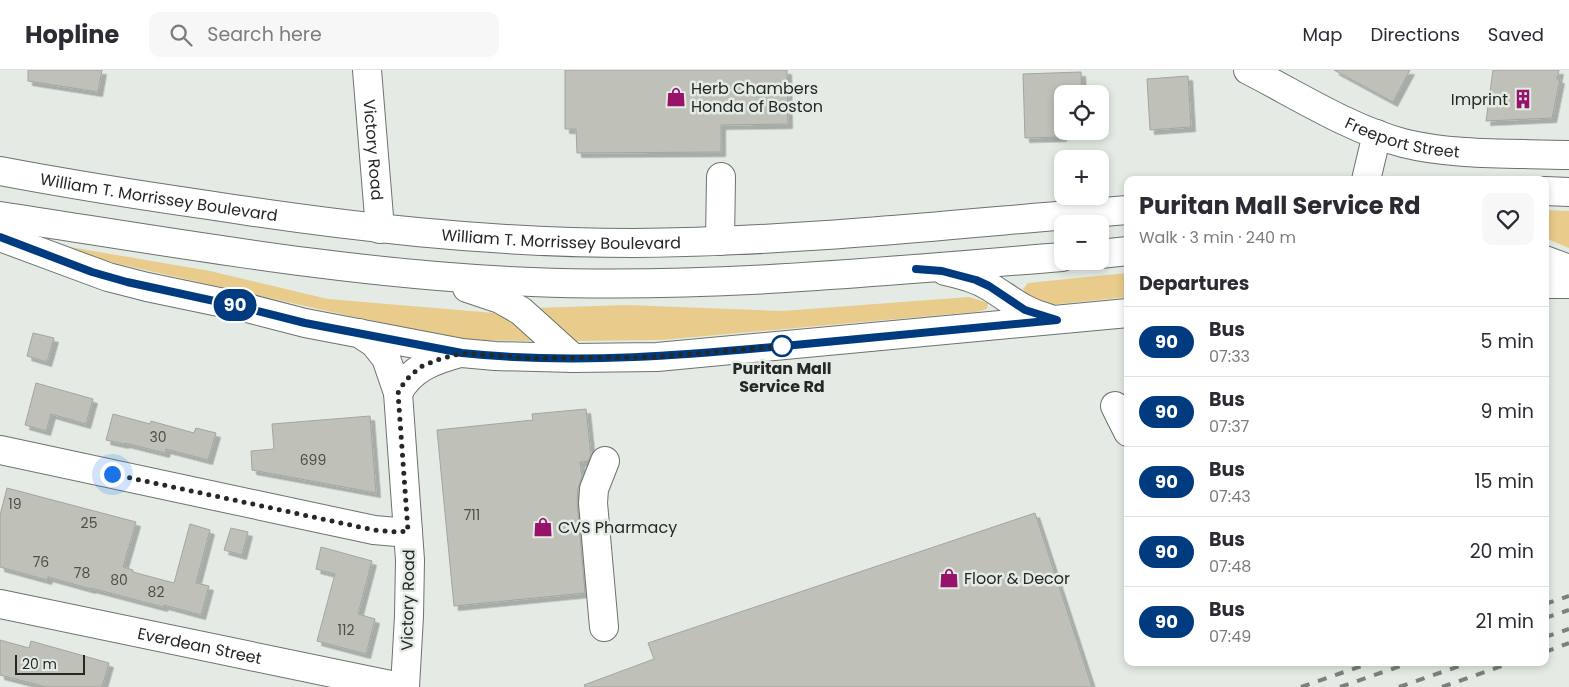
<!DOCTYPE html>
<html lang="en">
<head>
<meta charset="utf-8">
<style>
  :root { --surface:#fff; --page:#f7f7f7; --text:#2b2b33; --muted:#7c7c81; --line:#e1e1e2 }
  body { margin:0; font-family:Poppins,sans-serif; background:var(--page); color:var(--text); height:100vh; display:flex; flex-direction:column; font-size:19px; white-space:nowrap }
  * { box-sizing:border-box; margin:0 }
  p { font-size:16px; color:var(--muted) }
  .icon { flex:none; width:28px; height:28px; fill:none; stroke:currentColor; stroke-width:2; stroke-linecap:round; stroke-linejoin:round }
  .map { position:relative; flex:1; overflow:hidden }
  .sheet { position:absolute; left:1124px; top:106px; width:425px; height:490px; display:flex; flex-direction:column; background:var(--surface); border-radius:10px; box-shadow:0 2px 8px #0003 }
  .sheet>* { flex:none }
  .badge { padding:0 10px; border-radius:16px; font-size:18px; line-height:32px }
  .buttons { position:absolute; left:1054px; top:15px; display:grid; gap:10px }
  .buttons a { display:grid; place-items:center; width:55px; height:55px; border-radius:10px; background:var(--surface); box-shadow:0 2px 8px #0003; font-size:25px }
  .scale { position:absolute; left:15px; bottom:12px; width:70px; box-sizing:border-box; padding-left:5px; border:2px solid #252926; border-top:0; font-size:14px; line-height:18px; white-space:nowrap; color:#252926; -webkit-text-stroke:4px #e3ebe4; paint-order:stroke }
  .you { position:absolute; width:25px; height:25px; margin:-12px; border:4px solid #fff; border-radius:50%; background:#1a73e8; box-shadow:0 0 0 8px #1a73e833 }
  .map>.badge { position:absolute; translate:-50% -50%; box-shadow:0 0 0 2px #fff }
  h2 { padding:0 15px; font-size:19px; line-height:45px }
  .round { display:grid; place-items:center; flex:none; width:52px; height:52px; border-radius:10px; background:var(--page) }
  .overview { display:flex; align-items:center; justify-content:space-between; height:85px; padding:0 15px }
  h1 { font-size:24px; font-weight:700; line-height:38px }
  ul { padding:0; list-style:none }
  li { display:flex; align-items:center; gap:15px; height:70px; padding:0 15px; border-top:1px solid var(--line) }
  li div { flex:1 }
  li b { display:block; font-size:19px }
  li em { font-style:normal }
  li .badge { min-width:55px; font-weight:700; text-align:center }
  header { display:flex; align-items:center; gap:30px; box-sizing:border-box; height:70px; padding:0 25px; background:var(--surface); border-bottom:1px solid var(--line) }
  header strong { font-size:24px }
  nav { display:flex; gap:28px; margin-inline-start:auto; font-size:18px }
  .search { width:350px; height:45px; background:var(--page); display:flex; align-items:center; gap:12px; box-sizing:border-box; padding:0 18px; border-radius:10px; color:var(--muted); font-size:19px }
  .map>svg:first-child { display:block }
  .green { fill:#e9cc8b }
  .building { fill:#bfc1b8; stroke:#a3a69d; filter:url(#shadow) }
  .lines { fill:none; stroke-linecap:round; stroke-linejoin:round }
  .minor-casing { stroke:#6c736d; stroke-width:30 }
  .major-casing { stroke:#6c736d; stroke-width:30 }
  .minor { stroke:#fff; stroke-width:28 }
  .major { stroke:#fff; stroke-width:28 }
  .rail { stroke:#7b817c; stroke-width:4; stroke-dasharray:9 9; stroke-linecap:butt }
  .line-casing { stroke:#fff; stroke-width:11 }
  .line { stroke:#003b80; stroke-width:8 }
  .walk { stroke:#252926; stroke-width:5; stroke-dasharray:0 9 }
  .stop-dot { fill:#fff; stroke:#003b80; stroke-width:2.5 }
  .labels { text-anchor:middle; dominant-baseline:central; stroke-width:5; stroke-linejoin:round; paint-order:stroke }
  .number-label { font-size:14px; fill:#4c4f4a }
  .poi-label { font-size:16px; fill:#252926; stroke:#e3ebe4; text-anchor:start }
  .street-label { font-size:16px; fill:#252926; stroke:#e3ebe4 }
  .stop-label { font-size:16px; font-weight:bold; fill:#252926; stroke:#e3ebe4 }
</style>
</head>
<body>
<header>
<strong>Hopline</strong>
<div class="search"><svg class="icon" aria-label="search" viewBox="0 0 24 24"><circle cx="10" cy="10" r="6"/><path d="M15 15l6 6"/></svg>Search here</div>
<nav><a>Map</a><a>Directions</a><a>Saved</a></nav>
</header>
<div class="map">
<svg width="1569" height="617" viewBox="0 0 1569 617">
  <defs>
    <filter id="shadow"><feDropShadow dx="4.5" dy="4.5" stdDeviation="0" flood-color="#0004"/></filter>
  </defs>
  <rect width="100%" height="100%" fill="#e3ebe4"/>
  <!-- green -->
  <g class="green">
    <polygon points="1545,140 1569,141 1569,178 1545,168"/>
    <polygon points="64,176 210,201 328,229 494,243 518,253 535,271 467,270 345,245 110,192"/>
    <polygon points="1127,203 1127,227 1040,236 1029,227 1023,219 1028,213"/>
    <polygon points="969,227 988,233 987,239 975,242 661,270 574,271 535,238 626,235 782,241"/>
  </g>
  <!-- building -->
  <g class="building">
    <polygon points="28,0 102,0 98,22 28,11"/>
    <polygon points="565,0 787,0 788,54 721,55 721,82 577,83 576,59 565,59"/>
    <polygon points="1334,0 1410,0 1393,32"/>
    <polygon points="1493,0 1559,0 1557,9 1560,9 1552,48 1486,51"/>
    <polygon points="1081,2 1082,24 1062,24 1062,67 1025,68 1023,4"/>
    <polygon points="1188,6 1191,57 1150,60 1147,9"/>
    <polygon points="33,263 54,268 47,292 27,286"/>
    <polygon points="36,313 93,329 86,354 51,344 46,361 25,355"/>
    <polygon points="586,339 591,385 588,391 580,392 582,407 578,418 577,432 585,523 454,536 437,360 533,350 532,344"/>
    <polygon points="113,344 150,354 151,351 194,363 196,358 216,363 208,390 166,379 165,383 125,373 124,374 106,370"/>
    <polygon points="370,346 376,423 252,400 251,381 274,379 272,354"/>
    <polygon points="7,418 136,452 123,497 133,500 133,502 174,513 190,454 210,460 196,513 209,516 201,545 164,535 163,537 91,518 91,519 48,507 47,510 0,497 0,445"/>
    <polygon points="1035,443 1092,617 585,617 584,615 654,589 648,573"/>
    <polygon points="231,458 248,462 242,485 224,480"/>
    <polygon points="321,477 372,491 358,544 375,549 366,584 317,571 335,504 316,499"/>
    <polygon points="0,570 29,578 31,571 109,593 102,617 46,617 0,605"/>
  </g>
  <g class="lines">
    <defs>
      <g id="minor">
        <path id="s1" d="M367,0L380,159"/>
        <polyline points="720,171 721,107"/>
        <polyline points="1115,336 1128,362"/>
        <polyline points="0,380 374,460 397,462 408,461"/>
        <path id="s2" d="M0,534L400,617"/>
        <polyline points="604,557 593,433 594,419 605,391"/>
      </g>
      <g id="major">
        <path id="s3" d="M1248,0C1297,25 1350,59 1403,73C1454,86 1516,83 1569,85"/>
        <path id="s4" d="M0,101C69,114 138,125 208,135C349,157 490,173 633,173C798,172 963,153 1128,140"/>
        <polyline points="1366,110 1377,64"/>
        <polyline points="1545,121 1569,122"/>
        <path d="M0,146C177,173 353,205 532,212C710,219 886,201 1062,187"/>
        <polyline points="0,167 108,207 147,217 243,237 305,253 462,283 495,286 573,288 657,287 1128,243"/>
        <polyline points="1100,184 1128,181"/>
        <polyline points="1545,190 1569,199"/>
        <path d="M945,201C961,205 976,208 990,217C1011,230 1024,242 1048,248"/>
        <polyline points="1545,214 1569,214"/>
        <polyline points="467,218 500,229 521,241 573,288"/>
        <polyline points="359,263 374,273 386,288 398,323 410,490 409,546 405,617"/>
        <path d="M398,323C411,298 434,290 460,283"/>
      </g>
    </defs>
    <!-- minor casing -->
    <use href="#minor" class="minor-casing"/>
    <!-- major casing -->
    <use href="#major" class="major-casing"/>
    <!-- minor -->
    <use href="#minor" class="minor"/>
    <!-- major -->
    <use href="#major" class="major"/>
    <!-- rail -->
    <g class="rail">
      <polyline points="1545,534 1569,526"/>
      <polyline points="1545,548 1569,540"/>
      <polyline points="1545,567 1569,559"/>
      <polyline points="1545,582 1569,573"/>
      <polyline points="1301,617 1373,592"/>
      <polyline points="1340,617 1412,592"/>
      <polyline points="1399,617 1471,592"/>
      <polyline points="1442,617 1513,592"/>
    </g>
  </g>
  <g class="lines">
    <defs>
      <path id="line" d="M0,167L92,202L127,212L242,237L305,253L462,283C576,295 691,285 805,274C889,266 973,258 1057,250L1025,240L989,216L976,210L942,201L916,199"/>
    </defs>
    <!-- line casing -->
    <use href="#line" class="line-casing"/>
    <!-- line -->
    <use href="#line" class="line"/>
    <!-- walk -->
    <polyline class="walk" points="112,404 374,460 397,462 408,461 398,323 405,311 420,297 437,290 462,283 528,288 657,287 782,276"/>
  </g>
  <!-- icons -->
  <defs>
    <symbol id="shop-bare" viewBox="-9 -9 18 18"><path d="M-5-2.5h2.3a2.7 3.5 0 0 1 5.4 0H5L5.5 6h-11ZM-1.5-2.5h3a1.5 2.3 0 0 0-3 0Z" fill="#97136a" stroke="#e3ebe4" stroke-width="2.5" paint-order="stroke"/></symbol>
    <symbol id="building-bare" viewBox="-9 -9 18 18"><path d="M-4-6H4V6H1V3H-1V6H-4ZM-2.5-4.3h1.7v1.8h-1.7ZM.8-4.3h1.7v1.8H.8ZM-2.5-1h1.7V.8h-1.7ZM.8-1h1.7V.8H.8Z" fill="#97136a" stroke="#e3ebe4" stroke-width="2.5" paint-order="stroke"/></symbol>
  </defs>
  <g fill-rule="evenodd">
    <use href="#shop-bare" x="662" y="13" width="28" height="28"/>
    <use href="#building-bare" x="1509" y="15" width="28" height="28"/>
    <use href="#shop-bare" x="529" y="443" width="28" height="28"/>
    <use href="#shop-bare" x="935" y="494" width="28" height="28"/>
  </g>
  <!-- markers -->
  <circle class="stop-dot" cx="782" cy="276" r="10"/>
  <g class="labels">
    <!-- number labels -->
    <g class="number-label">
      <text x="158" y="367">30</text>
      <text x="313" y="390">699</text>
      <text x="15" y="434">19</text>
      <text x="472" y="445">711</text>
      <text x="89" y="453">25</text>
      <text x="41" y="492">76</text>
      <text x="82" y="503">78</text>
      <text x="119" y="510">80</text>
      <text x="156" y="522">82</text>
      <text x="346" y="560">112</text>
    </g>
    <!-- poi labels -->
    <g class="poi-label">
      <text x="691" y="18">Herb Chambers<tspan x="691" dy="18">Honda of Boston</tspan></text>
      <text x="1508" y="29" text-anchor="end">Imprint</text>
      <text x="558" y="457">CVS Pharmacy</text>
      <text x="964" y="508">Floor &amp; Decor</text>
    </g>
    <!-- street labels -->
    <g class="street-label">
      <text stroke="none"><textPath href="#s3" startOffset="170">Freeport Street</textPath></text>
      <text stroke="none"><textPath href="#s1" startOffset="80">Victory Road</textPath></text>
      <text stroke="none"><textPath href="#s4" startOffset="161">William T. Morrissey Boulevard</textPath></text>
      <text stroke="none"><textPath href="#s4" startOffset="566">William T. Morrissey Boulevard</textPath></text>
      <text transform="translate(408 530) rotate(-89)">Victory Road</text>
      <text stroke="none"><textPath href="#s2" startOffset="204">Everdean Street</textPath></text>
    </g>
    <!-- stop labels -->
    <g class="stop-label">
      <text x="782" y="298">Puritan Mall<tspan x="782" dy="18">Service Rd</tspan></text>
    </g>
  </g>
</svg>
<div class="buttons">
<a><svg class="icon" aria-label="locate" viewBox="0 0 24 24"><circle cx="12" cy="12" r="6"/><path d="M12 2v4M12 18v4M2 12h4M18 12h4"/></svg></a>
<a>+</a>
<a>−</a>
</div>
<div class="scale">20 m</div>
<div class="you" style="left:112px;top:404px"></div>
<b class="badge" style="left:235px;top:235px;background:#003b80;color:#fff">90</b>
<section class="sheet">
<div class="overview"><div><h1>Puritan Mall Service Rd</h1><p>Walk · 3 min · 240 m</p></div><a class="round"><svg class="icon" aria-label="heart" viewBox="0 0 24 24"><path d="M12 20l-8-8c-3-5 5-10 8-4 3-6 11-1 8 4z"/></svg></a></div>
<h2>Departures</h2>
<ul>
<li><span class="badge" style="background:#003b80;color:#fff">90</span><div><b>Bus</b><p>07:33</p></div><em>5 min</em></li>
<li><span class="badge" style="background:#003b80;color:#fff">90</span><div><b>Bus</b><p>07:37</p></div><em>9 min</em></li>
<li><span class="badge" style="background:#003b80;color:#fff">90</span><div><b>Bus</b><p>07:43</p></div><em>15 min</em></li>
<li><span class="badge" style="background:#003b80;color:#fff">90</span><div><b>Bus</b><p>07:48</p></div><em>20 min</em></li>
<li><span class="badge" style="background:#003b80;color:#fff">90</span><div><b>Bus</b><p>07:49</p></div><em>21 min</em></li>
</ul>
</section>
</div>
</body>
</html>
